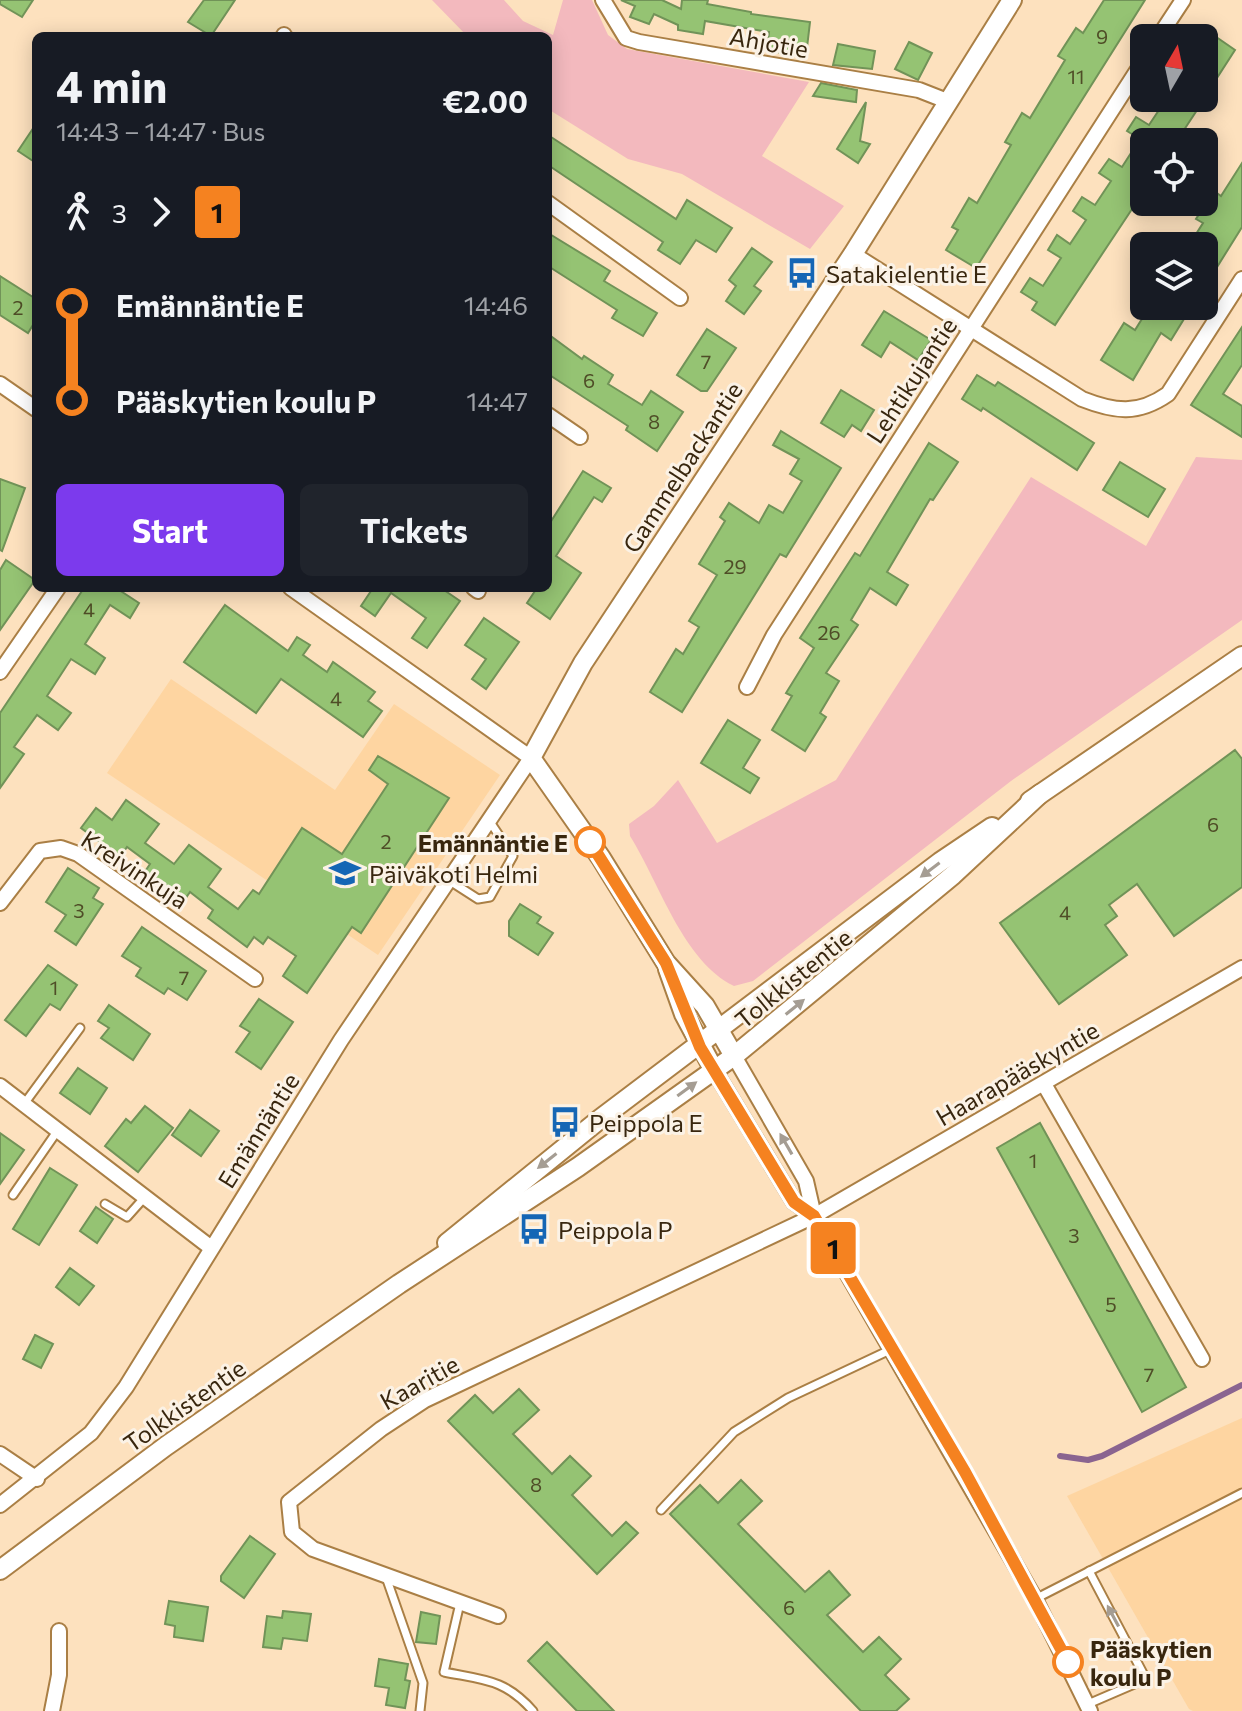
<!DOCTYPE html>
<html lang="en">
<head>
<meta charset="utf-8">
<style>
  :root { --surface:#171b24; --page:#20242c; --text:#f1f3f6; --muted:#9ea1a6; --accent:#7c3aed }
  body { margin:0; font-family:Commissioner,sans-serif; background:var(--page); color:var(--text); height:100vh; display:flex; flex-direction:column; font-size:30px; white-space:nowrap }
  * { box-sizing:border-box; margin:0 }
  p { font-size:26px; color:var(--muted) }
  .icon { flex:none; width:44px; height:44px; fill:none; stroke:currentColor; stroke-width:2; stroke-linecap:round; stroke-linejoin:round }
  .map { position:relative; flex:1; overflow:hidden }
  .sheet { position:absolute; left:32px; top:32px; width:520px; height:560px; display:flex; flex-direction:column; background:var(--surface); border-radius:12px; box-shadow:0 4px 20px #0003 }
  .sheet>* { flex:none }
  .badge { padding:0 16px; border-radius:6px; font-size:28px; line-height:52px }
  .needle { width:52px; rotate:9deg }
  .fabs { position:absolute; left:1130px; top:24px; display:grid; gap:16px }
  .fabs a { display:grid; place-items:center; width:88px; height:88px; border-radius:12px; background:var(--surface); box-shadow:0 4px 20px #0003; font-size:40px }
  .map>.badge { position:absolute; translate:-50% -50%; box-shadow:0 0 0 4px #fff }
  .legs { display:flex; align-items:center; gap:12px; height:88px; padding:0 24px; font-size:26px }
  .legs p { margin-inline-start:auto }
  .head { display:flex; align-items:center; justify-content:space-between; height:136px; padding:0 24px }
  h1 { font-size:44px; font-weight:700; line-height:60px }
  .action { display:flex; gap:16px; margin-top:auto; padding:16px 24px }
  .action a { flex:1; height:92px; border-radius:12px; background:var(--accent); color:#fff; font-size:32px; font-weight:700; line-height:92px; text-align:center }
  .action a+a { background:var(--page); color:var(--text) }
  ul { padding:0 24px; list-style:none }
  li { display:flex; align-items:center; gap:28px; height:96px; font-size:30px }
  li i { display:grid; place-items:center; width:12px; height:100%; margin:0 10px; background:currentColor }
  li i::after { content:''; width:20px; height:20px; margin:-10px; border:6px solid; border-radius:50%; background:var(--surface) }
  li p { margin-inline-start:auto }
  li:first-child i { background:linear-gradient(#0000 50%,currentColor 0) }
  li:last-child i { background:linear-gradient(currentColor 50%,#0000 0) }
  .map>svg:first-child { display:block }
  .built { fill:#fed5a1 }
  .green { fill:#f3b9be }
  .lines { fill:none; stroke-linecap:round; stroke-linejoin:round }
  .stream { stroke:#8a6490; stroke-width:6 }
  .building { fill:#95c373; stroke:#719358; stroke-width:2 }
  .service-casing { stroke:#aa7f45; stroke-width:11 }
  .minor-casing { stroke:#aa7f45; stroke-width:18 }
  .tertiary-casing { stroke:#aa7f45; stroke-width:22 }
  .service { stroke:#fff; stroke-width:7 }
  .minor { stroke:#fff; stroke-width:14 }
  .tertiary { stroke:#fff; stroke-width:18 }
  .oneway { fill:#a59d93 }
  .line-1-casing { stroke:#fff; stroke-width:18 }
  .line-1 { stroke:#f58220; stroke-width:12 }
  .stop-1-dot { fill:#fff; stroke:#f58220; stroke-width:4 }
  .labels { text-anchor:middle; dominant-baseline:central; stroke-width:6; stroke-linejoin:round; paint-order:stroke }
  .number-label { font-size:20px; fill:#4f4d27 }
  .street-label { font-size:24px; fill:#38260e; stroke:#fbf2e6 }
  .poi-label { font-size:24px; fill:#38260e; stroke:#fbf2e6; text-anchor:start }
  .stop-label { font-size:24px; font-weight:bold; fill:#38260e; stroke:#fbf2e6; text-anchor:end }
</style>
</head>
<body>
<div class="map">
<svg width="1242" height="1711" viewBox="0 0 1242 1711">
  <rect width="100%" height="100%" fill="#fde1be"/>
  <!-- built -->
  <g class="built">
    <polygon points="171,679 335,790 394,704 500,775 378,955 107,773"/>
    <polygon points="1242,1418 1242,1711 1193,1711 1189,1709 1067,1496"/>
  </g>
  <!-- green -->
  <g class="green">
    <polygon points="432,0 504,0 523,21 553,35 563,0 592,0 608,35 627,49 809,82 762,156 844,206 810,249 682,174 628,159 548,109 548,36 467,36"/>
    <path d="M1196,457L1242,460V620L1011,781L753,981L734,986C683,961 660,884 630,836L629,824L654,806L678,780L717,843L836,780L1031,477L1146,546Z"/>
  </g>
  <g class="lines">
    <!-- stream -->
    <polyline class="stream" points="1060,1456 1088,1460 1102,1456 1242,1385"/>
  </g>
  <!-- building -->
  <g class="building">
    <polygon points="0,0 33,0 22,17 0,4"/>
    <polygon points="204,0 235,0 211,36 188,22"/>
    <polygon points="621,0 662,0 681,9 682,0 708,0 707,4 751,12 751,14 810,22 806,56 767,51 769,32 705,21 703,34 678,30 678,25 654,14 649,24 630,17 635,6"/>
    <polygon points="1104,0 1145,0 976,268 946,250 958,230 952,227 969,198 977,203 1011,145 1005,142 1022,113 1030,118 1065,60 1058,56 1076,28 1083,33"/>
    <polygon points="1209,32 1235,50 1204,98 1204,40"/>
    <polygon points="909,42 932,53 918,80 895,69"/>
    <polygon points="838,44 875,51 872,69 833,65"/>
    <polygon points="821,83 857,90 856,102 813,96"/>
    <polygon points="1167,98 1205,98 1176,142 1144,142 1144,191 1055,325 1032,310 1037,302 1021,292 1030,278 1043,286 1061,258 1048,250 1057,235 1070,244 1086,220 1073,211 1082,197 1095,205 1111,181 1099,173 1109,159 1122,167 1140,139 1127,131 1136,117 1149,125"/>
    <polygon points="866,102 860,141 870,144 858,163 837,149"/>
    <polygon points="36,124 36,163 18,151"/>
    <polygon points="548,135 676,219 687,200 732,228 716,252 696,240 680,264 658,250 663,242 548,165"/>
    <polygon points="1242,163 1242,227 1204,288 1204,246 1191,242 1203,223 1196,219 1214,191 1221,196"/>
    <polygon points="548,233 610,271 604,281 657,313 643,336 612,318 617,310 548,266"/>
    <polygon points="752,248 772,262 754,286 761,291 744,314 726,301 736,286 729,280"/>
    <polygon points="0,276 36,299 36,320 28,333 0,315"/>
    <polygon points="1150,306 1192,306 1171,340 1161,333 1133,380 1101,360 1124,323 1135,330"/>
    <polygon points="884,311 931,340 918,360 890,342 881,357 862,345"/>
    <polygon points="1242,327 1242,365 1223,394 1242,406 1242,437 1191,405"/>
    <polygon points="707,329 736,348 707,391 701,391 677,375"/>
    <polygon points="548,334 582,359 584,356 613,375 608,384 642,405 651,391 683,412 657,451 626,430 628,426 548,374"/>
    <polygon points="977,375 995,386 998,382 1094,443 1077,470 983,408 981,411 962,399"/>
    <polygon points="841,390 874,410 861,431 852,425 844,437 821,423"/>
    <polygon points="781,431 841,468 786,557 780,554 682,712 650,692 676,649 683,654 699,627 689,621 717,575 699,564 725,521 720,517 729,503 759,523 769,505 783,513 802,481 790,474 799,459 773,445"/>
    <polygon points="929,443 958,462 933,500 930,499 887,572 908,585 896,605 870,588 851,620 858,625 826,673 839,681 820,713 826,717 805,751 772,730 792,696 786,693 814,648 800,638 855,553 860,556"/>
    <polygon points="1120,462 1165,489 1148,517 1103,490"/>
    <polygon points="583,471 611,488 602,502 594,497 556,556 581,573 550,619 527,603 537,588 548,588 548,526"/>
    <polygon points="0,479 25,488 2,551 0,550"/>
    <polygon points="6,560 35,580 0,630 0,570"/>
    <polygon points="84,588 116,588 139,603 130,618 110,605 85,644 105,658 95,674 71,659 47,696 71,713 58,730 37,715 14,747 24,754 0,788 0,713"/>
    <polygon points="373,588 441,588 460,601 427,648 412,638 426,618 391,593 375,616 361,606"/>
    <polygon points="225,605 288,651 297,637 310,645 303,655 327,672 333,662 375,692 368,701 382,711 363,737 281,679 256,713 184,662"/>
    <polygon points="484,618 519,642 486,689 472,679 486,659 465,645"/>
    <polygon points="728,720 760,740 743,768 759,778 750,793 701,763"/>
    <polygon points="1235,750 1242,759 1242,887 1174,936 1137,884 1109,905 1117,916 1105,925 1127,955 1059,1004 1000,923"/>
    <polygon points="378,756 449,798 361,933 352,927 307,993 283,976 296,956 268,937 263,944 254,937 247,947 208,918 213,910 190,892 183,902 144,873 150,864 127,847 120,857 81,828 96,808 112,820 126,800 159,824 145,843 174,864 189,845 221,869 208,887 238,909 253,890 259,894 302,828 342,854 388,784 369,770"/>
    <polygon points="68,868 99,888 93,898 103,904 76,945 55,931 66,915 46,902"/>
    <polygon points="520,904 541,917 537,923 553,933 538,955 509,936 509,921"/>
    <polygon points="142,927 206,971 187,1000 168,988 164,994 136,976 141,968 122,956"/>
    <polygon points="48,965 77,985 60,1010 50,1004 26,1036 5,1020"/>
    <polygon points="259,999 293,1022 261,1069 236,1052 250,1032 240,1026"/>
    <polygon points="109,1005 150,1034 133,1060 101,1038 109,1028 98,1021"/>
    <polygon points="78,1068 107,1088 90,1114 60,1093"/>
    <polygon points="145,1106 173,1128 138,1172 105,1146 126,1119 131,1123"/>
    <polygon points="190,1110 219,1131 201,1156 172,1135"/>
    <polygon points="1040,1123 1186,1387 1142,1412 997,1148"/>
    <polygon points="0,1133 24,1150 0,1184"/>
    <polygon points="50,1168 77,1185 39,1245 13,1229"/>
    <polygon points="96,1207 113,1219 97,1243 80,1231"/>
    <polygon points="70,1268 94,1286 79,1305 56,1287"/>
    <polygon points="35,1335 53,1344 41,1368 23,1359"/>
    <polygon points="519,1389 539,1410 513,1434 552,1474 570,1456 591,1476 572,1495 612,1536 626,1522 638,1533 597,1574 448,1421 475,1395 493,1413"/>
    <polygon points="741,1480 762,1501 738,1524 805,1592 829,1571 850,1595 827,1615 863,1652 879,1637 901,1659 885,1675 909,1699 896,1711 861,1711 670,1514 700,1485 718,1503"/>
    <polygon points="250,1536 275,1554 244,1598 221,1581 221,1576"/>
    <polygon points="169,1601 208,1607 203,1641 174,1637 175,1626 165,1624"/>
    <polygon points="283,1611 311,1614 307,1641 283,1638 281,1649 263,1647 267,1616 282,1618"/>
    <polygon points="421,1612 440,1616 436,1644 416,1642"/>
    <polygon points="547,1642 614,1711 577,1711 528,1661"/>
    <polygon points="379,1659 408,1664 405,1680 410,1681 405,1708 386,1705 389,1688 375,1686"/>
  </g>
  <g class="lines">
    <defs>
      <g id="service">
        <polyline points="450,881 478,899 490,897 513,856 490,822"/>
        <polyline points="24,1104 80,1028"/>
        <polyline points="13,1195 58,1130"/>
        <polyline points="105,1204 127,1217 144,1198"/>
        <polyline points="661,1510 734,1432 788,1398 892,1349"/>
        <polyline points="386,1577 423,1683 420,1711"/>
        <polyline points="1035,1599 1242,1493"/>
        <path d="M460,1603L444,1672C484,1680 505,1679 533,1711"/>
        <polyline points="1088,1704 1146,1679 1089,1571"/>
      </g>
      <g id="minor">
        <polyline points="603,0 626,38 639,42 919,90 947,101"/>
        <polyline points="284,36 284,35"/>
        <polyline points="1158,38 1183,0"/>
        <polyline points="548,203 680,298"/>
        <path d="M853,254L1082,399C1115,412 1138,415 1168,394L1242,279"/>
        <polyline points="0,384 36,409"/>
        <polyline points="548,415 580,437"/>
        <polyline points="474,588 478,591"/>
        <polyline points="0,672 58,588"/>
        <polyline points="747,687 774,635 1144,60"/>
        <polyline points="0,903 40,851 61,848 78,854 255,979"/>
        <polyline points="734,1056 806,1181 814,1216"/>
        <polyline points="714,1070 794,1202 814,1216 1035,1599 1090,1711"/>
        <polyline points="1044,1084 1202,1359"/>
        <polyline points="0,1086 210,1247"/>
        <polyline points="0,1454 37,1479"/>
        <polyline points="0,1505 91,1433 126,1387 341,1040 531,758 291,588"/>
        <polyline points="498,1616 313,1549 292,1532 289,1502 381,1429 425,1400 814,1216 1242,968"/>
        <polyline points="52,1711 59,1675 59,1631"/>
      </g>
      <g id="tertiary">
        <polyline points="1030,801 1242,656"/>
        <polyline points="668,969 684,1014 714,1070"/>
        <polyline points="734,1056 705,1006 666,963 601,858 531,758 583,663 853,254 1012,0"/>
        <polyline points="447,1243 600,1119 940,862 992,827"/>
        <polyline points="0,1570 166,1446 399,1284 578,1167 734,1056 953,875 1040,794"/>
      </g>
    </defs>
    <!-- service casing -->
    <use href="#service" class="service-casing"/>
    <!-- minor casing -->
    <use href="#minor" class="minor-casing"/>
    <!-- tertiary casing -->
    <use href="#tertiary" class="tertiary-casing"/>
    <!-- service -->
    <use href="#service" class="service"/>
    <!-- minor -->
    <use href="#minor" class="minor"/>
    <!-- tertiary -->
    <use href="#tertiary" class="tertiary"/>
  </g>
  <!-- one-way arrows -->
  <defs><path id="oneway-solid" d="M-6-.8H1V-3.2L6.5 0L1 3.2V.8H-6Z" transform="scale(2)"/></defs>
  <g class="oneway">
    <use href="#oneway-solid" transform="translate(930 870) rotate(143)"/>
    <use href="#oneway-solid" transform="translate(795 1007) rotate(-39)"/>
    <use href="#oneway-solid" transform="translate(687 1089) rotate(-36)"/>
    <use href="#oneway-solid" transform="translate(786 1144) rotate(-120)"/>
    <use href="#oneway-solid" transform="translate(547 1161) rotate(142)"/>
    <use href="#oneway-solid" transform="translate(1113 1616) rotate(-118)"/>
  </g>
  <g class="lines">
    <defs>
      <polyline id="line-1" points="590,842 666,963 700,1047 794,1202 814,1216 965,1472 1068,1662"/>
    </defs>
    <!-- line-1 casing -->
    <use href="#line-1" class="line-1-casing"/>
    <!-- line-1 -->
    <use href="#line-1" class="line-1"/>
  </g>
  <!-- icons -->
  <defs>
    <symbol id="bus-bare" viewBox="-9 -9 18 18"><path d="M-5-6H5V4H4V6H2V4H-2V6H-4V4H-5ZM-3.5-4V0h7V-4ZM-3.5 1.2v1.5H-2V1.2ZM2 1.2v1.5H3.5V1.2Z" fill="#1566b5" stroke="#fbf2e6" stroke-width="2.5" paint-order="stroke"/></symbol>
    <symbol id="school-bare" viewBox="-9 -9 18 18"><path d="M0-5L7-2L0 1L-7-2ZM-4 1L0 2.5L4 1V4Q0 6-4 4Z" fill="#1566b5" stroke="#fbf2e6" stroke-width="2.5" paint-order="stroke"/></symbol>
  </defs>
  <g fill-rule="evenodd">
    <use href="#bus-bare" x="780" y="251" width="44" height="44"/>
    <use href="#school-bare" x="323" y="851" width="44" height="44"/>
    <use href="#bus-bare" x="543" y="1100" width="44" height="44"/>
    <use href="#bus-bare" x="512" y="1207" width="44" height="44"/>
  </g>
  <!-- markers -->
  <g class="stop-1-dot">
    <circle cx="590" cy="842" r="14"/>
    <circle cx="1068" cy="1662" r="14"/>
  </g>
  <g class="labels">
    <!-- number labels -->
    <g class="number-label">
      <text x="1102" y="36">9</text>
      <text x="1076" y="76">11</text>
      <text x="18" y="307">2</text>
      <text x="706" y="361">7</text>
      <text x="589" y="380">6</text>
      <text x="654" y="421">8</text>
      <text x="735" y="566">29</text>
      <text x="89" y="609">4</text>
      <text x="829" y="632">26</text>
      <text x="336" y="698">4</text>
      <text x="1213" y="824">6</text>
      <text x="386" y="841">2</text>
      <text x="79" y="910">3</text>
      <text x="1065" y="912">4</text>
      <text x="184" y="977">7</text>
      <text x="54" y="987">1</text>
      <text x="1033" y="1160">1</text>
      <text x="1074" y="1235">3</text>
      <text x="1111" y="1304">5</text>
      <text x="1149" y="1374">7</text>
      <text x="536" y="1484">8</text>
      <text x="789" y="1607">6</text>
    </g>
    <!-- street labels -->
    <g class="street-label">
      <text transform="translate(769 42) rotate(10)">Ahjotie</text>
      <text transform="translate(911 380) rotate(-57)">Lehtikujantie</text>
      <text transform="translate(682 467) rotate(-57)">Gammelbackantie</text>
      <text transform="translate(135 869) rotate(33)">Kreivinkuja</text>
      <text transform="translate(793 978) rotate(-39)">Tolkkistentie</text>
      <text transform="translate(1017 1073) rotate(-30)">Haarapääskyntie</text>
      <text transform="translate(258 1130) rotate(-58)">Emännäntie</text>
      <text transform="translate(419 1382) rotate(-29)">Kaaritie</text>
      <text transform="translate(184 1405) rotate(-35)">Tolkkistentie</text>
    </g>
    <!-- poi labels -->
    <g class="poi-label">
      <text x="826" y="273">Satakielentie E</text>
      <text x="369" y="873">Päiväkoti Helmi</text>
      <text x="589" y="1122">Peippola E</text>
      <text x="558" y="1229">Peippola P</text>
    </g>
    <!-- stop labels -->
    <g class="stop-label">
      <text x="568" y="842">Emännäntie E</text>
      <text x="1090" y="1648" text-anchor="start">Pääskytien<tspan x="1090" dy="28">koulu P</tspan></text>
    </g>
  </g>
</svg>
<div class="fabs">
<a><svg class="needle" viewBox="-14 -14 28 28"><path d="M0-13l5 13h-10z" fill="#e53935"/><path d="M0 13l5-13h-10z" fill="#9ea1a6"/></svg></a>
<a><svg class="icon" aria-label="locate" viewBox="0 0 24 24"><circle cx="12" cy="12" r="6"/><path d="M12 2v4M12 18v4M2 12h4M18 12h4"/></svg></a>
<a><svg class="icon" aria-label="layers" viewBox="0 0 24 24"><path d="M12 4l9 5-9 5-9-5zM3 14l9 5 9-5"/></svg></a>
</div>
<b class="badge" style="left:833px;top:1248px;background:#f58220;color:#111">1</b>
<section class="sheet">
<div class="head"><div><h1>4 min</h1><p>14:43 – 14:47 · Bus</p></div><b>€2.00</b></div>
<div class="legs"><svg class="icon" aria-label="walk" viewBox="0 0 24 24"><circle cx="13" cy="4" r="2"/><path d="M13 8l-2 6 4 7M11 14l-3 7M7 12l3-4h3l4 4"/></svg>3<svg class="icon" aria-label="forward" viewBox="0 0 24 24"><path d="M9 5l7 7-7 7"/></svg><b class="badge" style="background:#f58220;color:#111">1</b></div>
<ul>
<li><i style="color:#f58220"></i><b>Emännäntie E</b><p>14:46</p></li>
<li><i style="color:#f58220"></i><b>Pääskytien koulu P</b><p>14:47</p></li>
</ul>
<div class="action"><a>Start</a><a>Tickets</a></div>
</section>
</div>
</body>
</html>
